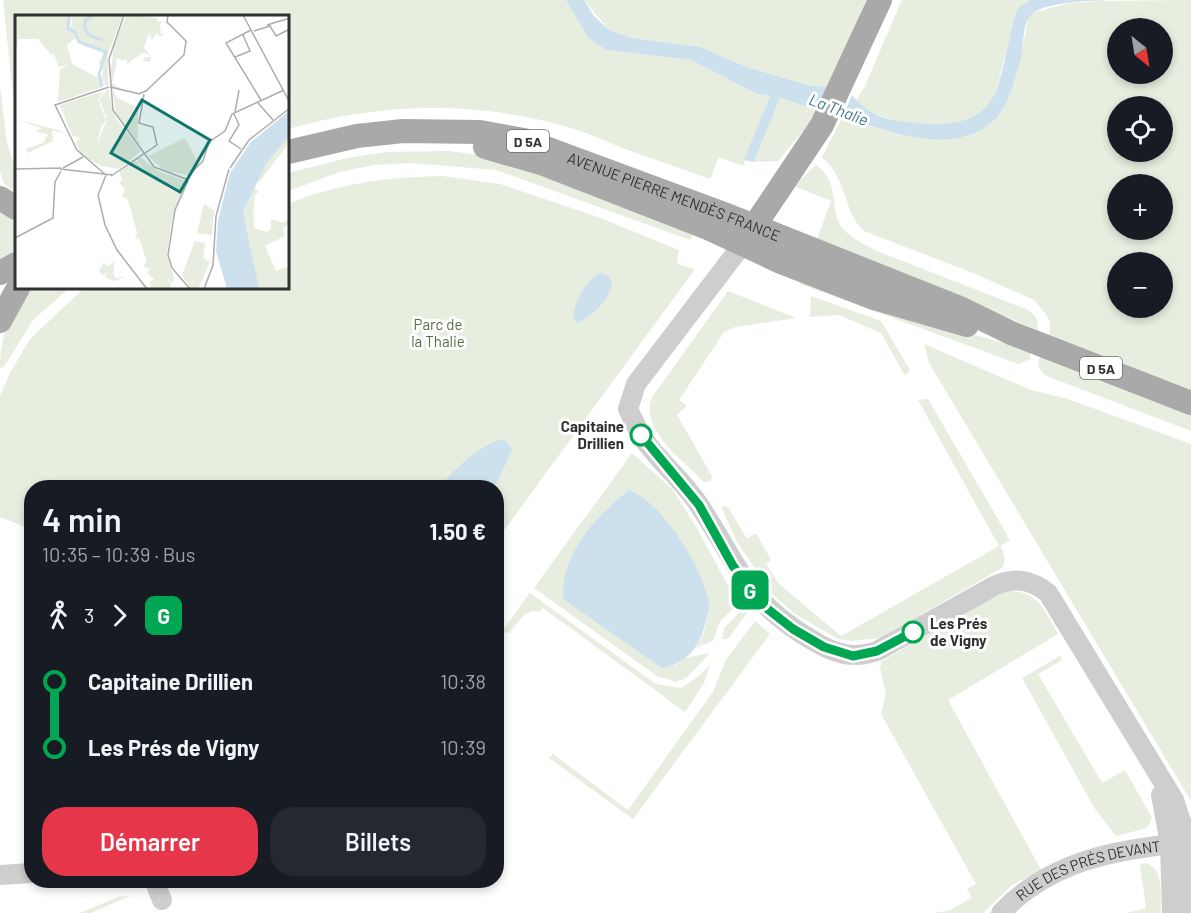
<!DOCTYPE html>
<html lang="fr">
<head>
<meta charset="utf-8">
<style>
  :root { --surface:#171b24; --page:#242831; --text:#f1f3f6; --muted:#9ea1a6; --accent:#e5364a }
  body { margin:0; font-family:Barlow,sans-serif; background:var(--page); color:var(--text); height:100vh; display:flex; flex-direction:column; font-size:22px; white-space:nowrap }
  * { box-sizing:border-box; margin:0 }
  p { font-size:20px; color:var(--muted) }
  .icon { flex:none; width:33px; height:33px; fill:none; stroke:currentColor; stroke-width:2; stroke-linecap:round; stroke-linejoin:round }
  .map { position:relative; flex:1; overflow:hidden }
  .drawer { position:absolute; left:24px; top:480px; width:480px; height:408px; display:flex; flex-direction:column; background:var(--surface); border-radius:24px; box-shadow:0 3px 9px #0003 }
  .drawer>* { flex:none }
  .badge { padding:0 12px; border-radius:9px; font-size:21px; line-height:39px }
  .needle { width:39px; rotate:150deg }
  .tools { position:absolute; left:1107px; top:18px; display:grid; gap:12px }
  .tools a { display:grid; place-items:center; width:66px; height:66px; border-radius:50%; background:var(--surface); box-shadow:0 3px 9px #0003; font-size:30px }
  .map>.badge { position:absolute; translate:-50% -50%; box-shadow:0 0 0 3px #fff }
  .legs { display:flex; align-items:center; gap:9px; height:66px; padding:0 18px; font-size:20px }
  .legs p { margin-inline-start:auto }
  .overview { display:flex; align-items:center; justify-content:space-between; height:102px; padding:0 18px }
  h1 { font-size:33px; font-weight:600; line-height:45px }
  .action { display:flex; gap:12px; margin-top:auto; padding:12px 18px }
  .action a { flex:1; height:69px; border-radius:24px; background:var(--accent); color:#fff; font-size:24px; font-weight:600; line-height:69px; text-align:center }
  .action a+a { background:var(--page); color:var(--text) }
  ul { padding:0 18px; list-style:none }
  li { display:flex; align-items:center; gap:21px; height:66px; font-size:22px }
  li i { display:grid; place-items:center; width:9px; height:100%; margin:0 8px; background:currentColor }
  li i::after { content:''; width:15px; height:15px; margin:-8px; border:4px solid; border-radius:50%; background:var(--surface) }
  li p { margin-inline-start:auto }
  li:first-child i { background:linear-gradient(#0000 50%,currentColor 0) }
  li:last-child i { background:linear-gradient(currentColor 50%,#0000 0) }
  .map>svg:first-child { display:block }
  .green { fill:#e7eddf; fill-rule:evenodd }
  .water { fill:#cce1ed }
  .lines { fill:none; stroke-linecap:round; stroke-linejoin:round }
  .minor { stroke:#cecece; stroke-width:20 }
  .major { stroke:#a9a9a9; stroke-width:24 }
  .line-1-casing { stroke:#fff; stroke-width:14 }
  .line-1 { stroke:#00a651; stroke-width:9 }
  .stop-1-dot { fill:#fff; stroke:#00a651; stroke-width:3 }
  .labels { text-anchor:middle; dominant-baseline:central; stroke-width:6; stroke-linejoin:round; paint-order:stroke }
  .shield { fill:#fff; stroke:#6f6f6f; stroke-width:1.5 }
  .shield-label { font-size:14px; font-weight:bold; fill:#313131 }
  .street-label { font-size:15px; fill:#313131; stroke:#fff }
  .park-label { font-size:15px; fill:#566d3e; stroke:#fff }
  .stop-label { font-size:15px; font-weight:bold; fill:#313131; stroke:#fff; text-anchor:end }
  .water-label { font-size:16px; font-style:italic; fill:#3e7693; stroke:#fff }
  .inset-river { fill:none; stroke:#cce1ed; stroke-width:3 }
  .inset-road { fill:none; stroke:#adadad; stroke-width:1.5 }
  .view { fill:#0f766e; fill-opacity:0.15; stroke:#0f766e; stroke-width:3 }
  .inset-edge { fill:none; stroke:#313131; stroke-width:3 }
</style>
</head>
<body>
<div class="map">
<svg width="1191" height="913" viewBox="0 0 1191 913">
  <rect width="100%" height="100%" fill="#fff"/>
  <!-- green -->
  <g class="green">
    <path d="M3,0H566L588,38L606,50L691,60L757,94L770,96L743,166L719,157L710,179C683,169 655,160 628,150C607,142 586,132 564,126C474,100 377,103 288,129V16H16V124Z"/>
    <polygon points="584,0 866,0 830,87 811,86 747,67 700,47 633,38 609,30"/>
    <path d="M902,0H1030C1006,11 1006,83 987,108C964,138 877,126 856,100L864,88Z"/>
    <path d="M1191,0V390L1050,335V321L1045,313L1034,300L973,273L864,231C843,212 847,178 822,157L841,120L920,138L947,139L968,136L1003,107L1021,56L1028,19L1032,13L1066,4L1098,1ZM1118,28H1162V74H1118ZM1118,106H1162V152H1118ZM1118,184H1162V230H1118ZM1118,262H1162V308H1118Z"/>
    <polygon points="0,86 7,143 16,170 16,194 4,183 0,171"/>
    <polygon points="780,98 819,111 778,161 754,162"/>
    <polygon points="449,151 487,156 533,167 695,232 690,240 496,170 412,163 374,165 340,172 288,191 288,173 347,158 386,152"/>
    <path d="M816,165C842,183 828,214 844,230C862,248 894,257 918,267C954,281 990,295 1026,309C1036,315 1038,319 1038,330L817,239L831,201L794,186Z"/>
    <path d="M442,176L500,184L598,217L679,250L677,264L695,269L497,540L496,488H32L31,529L0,517V396L10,373L30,339L84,288H288V204C338,183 389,177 442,176Z"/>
    <path d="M0,211L7,213L16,225C16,247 20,251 0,264Z"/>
    <polygon points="802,278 871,305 1014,346 1030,352 1030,359 1019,364 800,284"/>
    <path d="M26,288H69L33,320L4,367L0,368C0,339 10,311 26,288Z"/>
    <path d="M728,291L796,318L735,327L724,332L679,400L687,406L677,415L712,476L711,481L704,482C684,461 639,430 652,397Z"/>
    <polygon points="811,296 881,321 910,370 905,376 881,333 839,315 810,317"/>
    <polygon points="924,344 1031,390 1068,399 1191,444 1191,801 929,363"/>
    <polygon points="1040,356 1191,413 1191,431 1044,375 1038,366"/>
    <path d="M928,399L1010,540L1000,546C1005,554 1006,559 1002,568L880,638L852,641L838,639L795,614L774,596L737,542L721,506L728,507L747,539L756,533L771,560L766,564L779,584L841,636L999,546L918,400Z"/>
    <path d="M632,453L672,489L695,525L738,604L720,621L713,641L695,648C723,609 697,574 679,537L674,666L685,658L710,653L686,678L676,682L657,676L534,588Z"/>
    <path d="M1003,591C1038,590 1042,606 1058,634L948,700L1041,870L1012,885L983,913H931L948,911L972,898L967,889L976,884L881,714L886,694L880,667L882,661Z"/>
    <polygon points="530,593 656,684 681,688 700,675 710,665 704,683 685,712 543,608 539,612 532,611 524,615 509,633 505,632 498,641 501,644 497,650 497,638"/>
    <polygon points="743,609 747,613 728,639 722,639 724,628"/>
    <polygon points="755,621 770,634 633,819 549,758 553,754 628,810 713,692 726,660"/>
    <polygon points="1060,656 1062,660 1038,674 1102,783 1125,770 1152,818 1147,828 1116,836 1095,809 1022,678"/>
    <path d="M1146,863C1165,870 1160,895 1161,913H1126L1146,908L1140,864Z"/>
    <polygon points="130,896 91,913 80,913 118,897"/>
  </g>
  <!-- water -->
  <g class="water">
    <polygon points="566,0 584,0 594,16 609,30 633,38 700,47 747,67 811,86 830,87 819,111 780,98 754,162 744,160 770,96 757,94 691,60 606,50 588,38"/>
    <path d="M1030,0H1108C1090,1 1045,2 1032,14C1022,22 1024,46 1021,58C1015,77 1010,102 997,117C963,154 908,137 867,125C859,123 850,123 841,120L852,95C870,117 890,121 917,123C1013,132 994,75 1018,8Z"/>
    <path d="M600,273L607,275L612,282C609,302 594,313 578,323L573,319C574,303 585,281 600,273Z"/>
    <path d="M504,439L512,450L495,487H439C456,469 479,444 504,439Z"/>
    <path d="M629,490C663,503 702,567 709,603C710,609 707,616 706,621C700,646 688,663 662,668L563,599C561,554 595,517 629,490Z"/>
  </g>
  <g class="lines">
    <!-- minor -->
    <g class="minor">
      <path d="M742,245L636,384L628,409C633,419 637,429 643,438C659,462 683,480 699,505C739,565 745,601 812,640C833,653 853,660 877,651L994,586C1014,577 1030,579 1048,593L1174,800L1182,824L1188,913"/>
      <polyline points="1161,795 1170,844 1172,913"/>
      <polyline points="0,875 32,873"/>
      <polyline points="154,880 162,900"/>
      <path id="s1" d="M1001,913C1049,861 1117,849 1184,843"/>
    </g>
    <!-- major -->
    <g class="major">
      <polyline points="485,147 544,164 708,228 781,262 874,298 967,325"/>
      <path id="s2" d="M288,152L357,136L403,131L480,132L524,140L724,214L962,309L1011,333L1191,403"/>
      <polyline points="0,198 16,208"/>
      <polyline points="745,240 822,125 880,0"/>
      <polyline points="0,273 16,264"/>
      <polyline points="0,321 18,288"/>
    </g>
  </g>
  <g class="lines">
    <defs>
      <polyline id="line-1" points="641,435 699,505 733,566 750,589 760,603 793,629 824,647 853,656 877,651 913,632"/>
    </defs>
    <!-- line-1 casing -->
    <use href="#line-1" class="line-1-casing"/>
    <!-- line-1 -->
    <use href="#line-1" class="line-1"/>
  </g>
  <!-- markers -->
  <g class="stop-1-dot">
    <circle cx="641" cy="435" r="10"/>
    <circle cx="913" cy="632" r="10"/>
  </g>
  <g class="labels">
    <!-- shield labels -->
    <g class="shield">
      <rect x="507" y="130" width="42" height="22" rx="4.5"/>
      <rect x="1080" y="357" width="42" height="22" rx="4.5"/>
    </g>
    <g class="shield-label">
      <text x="528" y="141">D 5A</text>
      <text x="1101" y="368">D 5A</text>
    </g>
    <!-- street labels -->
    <g class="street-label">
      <text stroke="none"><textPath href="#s2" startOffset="399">AVENUE PIERRE MENDÈS FRANCE</textPath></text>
      <text stroke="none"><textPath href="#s1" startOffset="100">RUE DES PRÉS DEVANT</textPath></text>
    </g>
    <!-- park labels -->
    <g class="park-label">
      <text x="438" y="324">Parc de<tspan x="438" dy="17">la Thalie</tspan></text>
    </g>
    <!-- stop labels -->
    <g class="stop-label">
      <text x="624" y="426">Capitaine<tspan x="624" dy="17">Drillien</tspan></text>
      <text x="930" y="623" text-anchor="start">Les Prés<tspan x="930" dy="17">de Vigny</tspan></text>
    </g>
    <!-- water labels -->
    <g class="water-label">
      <text transform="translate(839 109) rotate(21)">La Thalie</text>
    </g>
  </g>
  <!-- overview -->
  <g transform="translate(15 15)">
    <rect width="274" height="274" fill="#fff"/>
    <path d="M0,0H54L56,7L51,14L54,16L59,17L62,26L66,28L60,16L54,15L57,8L55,0H108L93,39V70L90,71L89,63L88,72L86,68L87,72L43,87L45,55L53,50L44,52L39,39H35L23,24H3L1,35ZM60,23L88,38L84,48L88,55L86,67L84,59L82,62L57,49L52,30ZM112,0L142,3L143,7L148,6L145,9L146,19L151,18L145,22L142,18L137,25L134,18L129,33L136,42L135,47L128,46L130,42H136L129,37L112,49V45L100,44L102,46L97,68L110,76L97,72L95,60L99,29ZM93,73L100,102L126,136L104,154L86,151L66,140L61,127L65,123L57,120L45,90L89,76L83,85L91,105L86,112L82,128L91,107V101L84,85ZM97,74L102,83L123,92V125L128,133L102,102ZM0,104L43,115L52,119L37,115L38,126L13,138L10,134L28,128L33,119L20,117L27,113ZM274,121V128L245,166L240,167L257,139ZM170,123L184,150L174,160L150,156L133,141ZM125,142L143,156L171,166L157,204L152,239L159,264L157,268L151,262L156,269L154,274H136L135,267L139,264L132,258L135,254L128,251L132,247L124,223L120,225L122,217L113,185L107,181L110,174L104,168L107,165L104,156L120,144L132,160L121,143ZM238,170L243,177L240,180L237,215L240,193L239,213L251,217L256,214V204L268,208L274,204V210L268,213L270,221L250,231L261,256L274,251V274H243L228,198ZM189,189L199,195L197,220L182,218ZM180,226L190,228L188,243L195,247L183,274H176L167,260ZM100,245L98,259L101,263L111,261L99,266L90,262L92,255L89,260L84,257L88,248L94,251Z" fill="#e7eddf" fill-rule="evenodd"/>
    <path d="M274,96V121L251,149L228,197L244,274H212L201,236L203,205L215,158L236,127Z" fill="#cce1ed"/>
    <path class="inset-river" d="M54,0L53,14L60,17L64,27L91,37L84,59L87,72M78,0L70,6V14L75,21L88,25"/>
    <path class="inset-road" d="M109,0L94,44L98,95L139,152L171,164M153,0L152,7L172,27M228,0L275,88M252,10L275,3M236,15L211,28L246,85M239,16L255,11L261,21L275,14M220,42L235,36L228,20M95,72L125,79M123,79L131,76L169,40L171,26M129,79L124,108L138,112L142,130L130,138M243,88L258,105M220,97L224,75M219,99L224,110L214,126L226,134M48,153L68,142M215,153L234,125L275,93M0,154L46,153M45,154L98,160M91,160L62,135L40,90L94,72M91,160L83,180L90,210L102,235L132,274M96,161L130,138M173,161L188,146L194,127L210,116L217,99L269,75M173,166L160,195L153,240L157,253L175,274M0,223L38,203L40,167L46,156M189,274L198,250L201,201L214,154"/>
    <path class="view" d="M127,85L195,125L165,177L96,138Z"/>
    <rect width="274" height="274" class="inset-edge"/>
  </g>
</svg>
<div class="tools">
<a><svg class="needle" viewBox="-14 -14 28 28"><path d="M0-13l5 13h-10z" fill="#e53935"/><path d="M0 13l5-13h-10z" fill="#9ea1a6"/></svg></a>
<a><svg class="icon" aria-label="locate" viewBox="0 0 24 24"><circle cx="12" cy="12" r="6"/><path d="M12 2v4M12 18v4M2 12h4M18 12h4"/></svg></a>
<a>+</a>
<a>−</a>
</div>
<b class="badge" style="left:750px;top:590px;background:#00a651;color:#fff">G</b>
<section class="drawer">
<div class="overview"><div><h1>4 min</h1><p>10:35 – 10:39 · Bus</p></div><b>1.50 €</b></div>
<div class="legs"><svg class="icon" aria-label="walk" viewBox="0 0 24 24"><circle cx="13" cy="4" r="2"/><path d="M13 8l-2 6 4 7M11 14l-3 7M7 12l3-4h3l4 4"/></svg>3<svg class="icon" aria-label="forward" viewBox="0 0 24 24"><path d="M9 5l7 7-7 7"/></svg><b class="badge" style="background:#00a651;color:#fff">G</b></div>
<ul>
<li><i style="color:#00a651"></i><b>Capitaine Drillien</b><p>10:38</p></li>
<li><i style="color:#00a651"></i><b>Les Prés de Vigny</b><p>10:39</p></li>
</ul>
<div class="action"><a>Démarrer</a><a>Billets</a></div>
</section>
</div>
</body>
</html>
